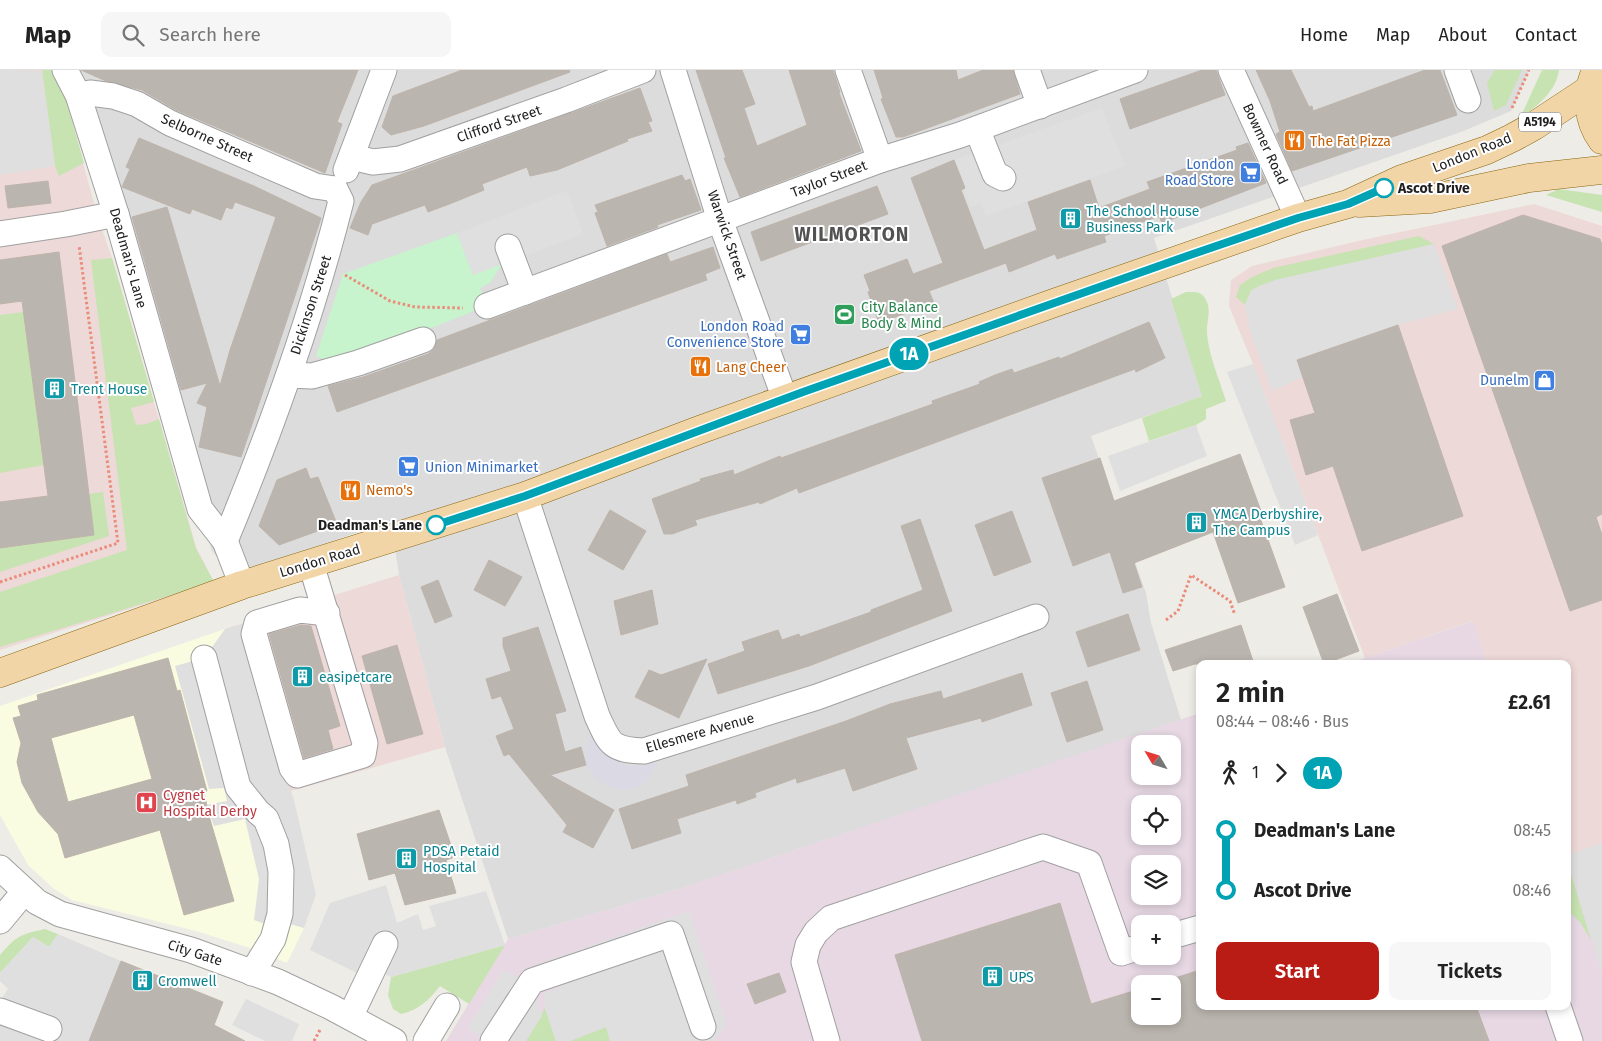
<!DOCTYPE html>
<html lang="en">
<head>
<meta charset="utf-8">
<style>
  :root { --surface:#fff; --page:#f6f6f6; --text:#222; --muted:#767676; --line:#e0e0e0; --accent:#b81c15 }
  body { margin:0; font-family:"Fira Sans",sans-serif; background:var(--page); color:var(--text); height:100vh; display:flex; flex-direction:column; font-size:19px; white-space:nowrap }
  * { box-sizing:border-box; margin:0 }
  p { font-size:16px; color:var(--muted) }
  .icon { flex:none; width:28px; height:28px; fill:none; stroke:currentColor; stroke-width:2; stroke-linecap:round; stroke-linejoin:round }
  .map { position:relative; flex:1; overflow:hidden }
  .drawer { position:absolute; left:1196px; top:590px; width:375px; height:350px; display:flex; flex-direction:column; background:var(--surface); border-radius:10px; box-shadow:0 2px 8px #0003 }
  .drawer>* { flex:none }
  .badge { padding:0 10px; border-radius:16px; font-size:18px; line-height:32px }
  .needle { width:32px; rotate:308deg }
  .buttons { position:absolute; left:1131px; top:665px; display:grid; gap:10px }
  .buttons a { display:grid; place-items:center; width:50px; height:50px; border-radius:10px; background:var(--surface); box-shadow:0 2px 8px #0003; font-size:25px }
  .map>.badge { position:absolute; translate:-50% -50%; box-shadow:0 0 0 2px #fff }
  .legs { display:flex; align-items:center; gap:8px; height:55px; padding:0 20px; font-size:16px }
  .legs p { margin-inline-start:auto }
  .head { display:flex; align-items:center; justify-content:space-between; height:85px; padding:0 20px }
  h1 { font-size:28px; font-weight:600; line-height:38px }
  .button { display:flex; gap:10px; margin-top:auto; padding:10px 20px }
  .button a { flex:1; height:58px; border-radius:10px; background:var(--accent); color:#fff; font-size:20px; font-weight:600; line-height:58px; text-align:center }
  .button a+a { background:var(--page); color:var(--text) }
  ul { padding:0 20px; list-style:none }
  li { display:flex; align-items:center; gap:18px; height:60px; font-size:19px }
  li i { display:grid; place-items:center; width:8px; height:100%; margin:0 6px; background:currentColor }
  li i::after { content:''; width:12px; height:12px; margin:-6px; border:4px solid; border-radius:50%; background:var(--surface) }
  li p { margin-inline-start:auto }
  li:first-child i { background:linear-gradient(#0000 50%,currentColor 0) }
  li:last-child i { background:linear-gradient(currentColor 50%,#0000 0) }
  header { display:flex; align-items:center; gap:30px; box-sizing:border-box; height:70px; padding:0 25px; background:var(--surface); border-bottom:1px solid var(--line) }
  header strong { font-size:24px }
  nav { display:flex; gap:28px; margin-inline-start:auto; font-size:18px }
  .search { width:350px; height:45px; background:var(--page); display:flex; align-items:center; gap:12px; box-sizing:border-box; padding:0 18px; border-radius:10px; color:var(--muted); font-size:19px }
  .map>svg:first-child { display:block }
  .residential { fill:#dcdcdc }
  .commercial { fill:#edd9d7 }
  .industrial { fill:#e7d8e3; fill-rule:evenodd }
  .education { fill:#fafce1 }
  .grass { fill:#c7e3b1 }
  .park { fill:#c7f4cd }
  .parking { fill:#dfdfdf }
  .plaza { fill:#dbdae4 }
  .building { fill:#bbb5af; stroke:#beb4aa; fill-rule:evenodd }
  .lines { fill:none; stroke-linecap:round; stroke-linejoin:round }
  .minor-casing { stroke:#a0a0a0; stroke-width:27 }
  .major-casing { stroke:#896610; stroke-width:29 }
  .path { stroke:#eb8b7a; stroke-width:3; stroke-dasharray:2.5 2.5; stroke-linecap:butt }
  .minor { stroke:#fff; stroke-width:25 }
  .major { stroke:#f2d5a7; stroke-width:28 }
  .line-1-casing { stroke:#fff; stroke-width:11 }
  .line-1 { stroke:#00a3b4; stroke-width:8 }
  .stop-1-dot { fill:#fff; stroke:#00a3b4; stroke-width:2.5 }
  .labels { text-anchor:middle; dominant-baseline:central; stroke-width:4; stroke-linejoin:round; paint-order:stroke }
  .shield { fill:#fff; stroke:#626262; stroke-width:1 }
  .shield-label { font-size:12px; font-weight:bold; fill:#1f1f1f }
  .street-label { font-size:14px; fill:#1f1f1f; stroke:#fff }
  .food-label { font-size:14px; fill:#c56008; stroke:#fff; text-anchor:start }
  .shop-label { font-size:14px; fill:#366cbe; stroke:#fff; text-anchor:end }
  .stop-label { font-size:14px; font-weight:bold; fill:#1f1f1f; stroke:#fff; text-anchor:start }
  .culture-label { font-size:14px; fill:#0d838f; stroke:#fff; text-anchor:start }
  .leisure-label { font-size:14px; fill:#27864d; stroke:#fff; text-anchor:start }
  .health-label { font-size:14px; fill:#be3a42; stroke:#fff; text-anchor:start }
  .district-label { font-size:19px; font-weight:bold; letter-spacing:1px; fill:#525252; stroke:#fff }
</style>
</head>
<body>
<header>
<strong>Map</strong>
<div class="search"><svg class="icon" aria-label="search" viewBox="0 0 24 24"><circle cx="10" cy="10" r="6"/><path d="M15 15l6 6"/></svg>Search here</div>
<nav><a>Home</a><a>Map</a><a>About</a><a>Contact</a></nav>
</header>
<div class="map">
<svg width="1602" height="971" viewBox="0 0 1602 971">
  <rect width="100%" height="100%" fill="#eeece6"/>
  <!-- residential -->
  <polygon class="residential" points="59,0 1529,0 1511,41 1461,62 1154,168 1202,326 1091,366 1146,523 1151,553 1181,650 682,818 508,869 445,677 399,505 391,451 232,505 212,481"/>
  <!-- commercial -->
  <g class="commercial">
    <polygon points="0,0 54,0 60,9 98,148 112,188 196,477 214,512 0,580"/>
    <polygon points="1534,134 1602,156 1602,773 1568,785 1568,594 1487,594 1472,551 1365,588 1253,294 1229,236 1231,210 1252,196 1367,169"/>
    <polygon points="399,505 445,677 291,721 264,707 225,559"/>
  </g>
  <!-- industrial -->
  <g class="industrial">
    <polygon points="1473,551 1487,594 1348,594 1365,588"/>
    <path d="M1200,643V936H1568V785L1602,773V971H446L508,869L682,818ZM1140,674H1172V706H1140ZM1140,734H1172V766H1140ZM1140,794H1172V826H1140ZM1140,854H1172V886H1140ZM1140,914H1172V946H1140Z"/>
  </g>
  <!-- education -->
  <polygon class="education" points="225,559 264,707 316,825 304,858 287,893 250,878 196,861 72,830 53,818 28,795 0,745 0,636"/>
  <!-- grass -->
  <g class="grass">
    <polygon points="42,0 54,0 60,9 84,93 59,106 55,96"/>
    <polygon points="1495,0 1522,0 1506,35 1494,41 1487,13"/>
    <path d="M1542,0H1559C1556,22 1537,36 1520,48Z"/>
    <polygon points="1559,119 1602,125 1602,142 1546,125"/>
    <polygon points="1419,166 1434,174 1259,216 1251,221 1245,235 1236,227 1240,215 1252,207 1273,198"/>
    <polygon points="112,188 154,332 131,338 136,355 146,354 159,349 196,479 214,512 0,577 0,522 127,480 91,190"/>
    <path d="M1186,222C1195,222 1202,221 1206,230C1212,240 1206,253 1207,264C1209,286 1219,309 1226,331L1206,339V349L1196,355L1149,371L1142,348L1202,326L1171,229Z"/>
    <polygon points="24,242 44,395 0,403 0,245"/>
    <polygon points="103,422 109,466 0,502 0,478 94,465 89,424"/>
    <polygon points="1568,794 1591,870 1580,852 1568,841"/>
    <path d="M45,859L58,864L49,877L33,867L0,903V885C16,866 21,864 45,859Z"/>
    <path d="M505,875L469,934L440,916C429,930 419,940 401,944L393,939L388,925L391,907Z"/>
    <polygon points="545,938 556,971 526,971"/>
    <polygon points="606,957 610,971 570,971"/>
  </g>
  <!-- park -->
  <polygon class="park" points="457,163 473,205 502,194 490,213 480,218 487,236 337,295 316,286 343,204"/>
  <!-- parking -->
  <g class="parking">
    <polygon points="0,0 42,1 55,96 0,105"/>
    <polygon points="1102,38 1125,96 986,146 981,133 970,137 954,90"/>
    <polygon points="567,121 583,164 473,205 457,163"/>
    <polygon points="1434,174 1458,239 1398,255 1297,290 1303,307 1272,321 1250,261 1245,235 1251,221 1259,216 1275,210"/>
    <polygon points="1253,294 1318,465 1295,475 1227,302"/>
    <polygon points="1196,355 1207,386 1120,421 1108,386"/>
    <polygon points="243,554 280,689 294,730 316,825 304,858 279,851 276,858 254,850 259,809 245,749 214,756 206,735 227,731 224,718 209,719 175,596 204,588 225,559"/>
    <polygon points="1602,773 1602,904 1568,794 1568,785"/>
    <polygon points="386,815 397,853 418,844 423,860 436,856 429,836 486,821 505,875 391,907 373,899 359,904 310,880 330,833"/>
    <polygon points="689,841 727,955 714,971 610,971 606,957 570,971 556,971 545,938 544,924 559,917 556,909 535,924 542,946 526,971 486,971 468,958 503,900 519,908 524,899"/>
    <polygon points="58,864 121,891 89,971 0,971 0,931 8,919 0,911 0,903 33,867 49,877"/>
    <polygon points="246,929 299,954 292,971 265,971 232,955"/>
  </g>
  <!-- plaza -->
  <polygon class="plaza" points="593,661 599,677 620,693 631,696 659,692 646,713 631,720 618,719 606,716 598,711 586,695 586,676"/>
  <!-- building -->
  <g class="building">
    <polygon points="81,0 358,0 337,52 342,54 325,103 176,40 142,20 106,11"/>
    <polygon points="462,0 569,0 570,2 424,56 391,65 382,57 393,26"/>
    <polygon points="696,0 742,0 755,34 744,38 757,76 807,55 789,0 833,0 840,22 839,23 861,81 740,127 724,88 726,88"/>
    <polygon points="874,0 956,0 958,10 983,0 1013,0 1020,24 903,67 896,67 881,29 883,28"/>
    <polygon points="1202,0 1216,0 1225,25 1130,59 1120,29"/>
    <polygon points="1256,0 1291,0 1309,37 1312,36 1313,41 1425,0 1440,0 1457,45 1292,101 1276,64 1280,62 1270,31"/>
    <polygon points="640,18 652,51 648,52 652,61 627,69 628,71 557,100 530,106 527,97 482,114 484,120 452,133 428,142 425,135 372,154 368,165 350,158 361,132 372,115"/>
    <polygon points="139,68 254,116 321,148 241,387 199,377 207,337 197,333 207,313 181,320 132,147 167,137 220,316 230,280 276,147 235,132 232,139 226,137 221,150 192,139 190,144 122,117 130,99 126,97"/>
    <polygon points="1248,73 1266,113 1162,153 1159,146 1104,166 1106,172 1057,189 1055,184 1009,202 1006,193 929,221 934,233 879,253 868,222 870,221 864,205 907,189 913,204 943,193 911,108 954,90 965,118 961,120 984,180 1037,160 1028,132 1090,110 1099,138 1150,119 1147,112 1237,80 1236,77"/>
    <polygon points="682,105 685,111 690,109 701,140 660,154 657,155 658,157 607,176 595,143 598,142 595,135"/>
    <polygon points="48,111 51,133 8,138 5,116"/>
    <polygon points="877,116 888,144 761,191 751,162"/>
    <polygon points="1523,145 1600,169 1602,175 1602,444 1596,447 1602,465 1602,530 1570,541 1442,176"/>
    <polygon points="713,177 720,198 705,204 707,210 337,342 328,316 363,307 428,284 434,279 437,270 667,184 670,192"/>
    <polygon points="59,182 94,465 0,478 0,432 48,426 22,231 0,234 0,190"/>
    <polygon points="1149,252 1165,288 1136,302 1135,299 1056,328 799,423 797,418 760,434 759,432 695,450 697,455 672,464 664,464 652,429 701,411 700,409 733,400 734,405 780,386 781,388 933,334 932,331 980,314 979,312 995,305 1012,299 1014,303 1059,287 1060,289"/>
    <polygon points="1398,255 1463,446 1362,481 1333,396 1306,405 1290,350 1315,343 1297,290"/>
    <polygon points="1240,384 1261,441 1258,442 1285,517 1238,533 1213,462 1134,493 1142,517 1123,523 1110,482 1073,496 1042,408 1100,388 1114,431"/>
    <polygon points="306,398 310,409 318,407 337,454 279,475 259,456 277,410"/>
    <polygon points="610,440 646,461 623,500 588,480"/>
    <polygon points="1012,441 1031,492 994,506 975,455"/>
    <polygon points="920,449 952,541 809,596 718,624 708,594 745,581 742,572 778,560 782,570 799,564 800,567 871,542 871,540 923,520 901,456"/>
    <polygon points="489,490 522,507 505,536 474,520"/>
    <polygon points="438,510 452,546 435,553 421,517"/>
    <polygon points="652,520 658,554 621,565 614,531"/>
    <polygon points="1337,524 1359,581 1324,594 1303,537"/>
    <polygon points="1128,544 1140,580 1088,597 1076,562"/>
    <polygon points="301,555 311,556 340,656 328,660 333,679 304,688 269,564"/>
    <polygon points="1241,555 1254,594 1195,594 1173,601 1165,580"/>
    <polygon points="538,557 566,641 555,644 565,682 581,677 586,695 550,705 614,740 593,778 563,762 567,755 509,684 504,686 496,666 514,659 501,626 492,629 486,609 511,601 503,576 503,568"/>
    <polygon points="397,575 423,664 387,674 362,586"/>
    <path d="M168,588L177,621L180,620L207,721L204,722L209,746L234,831L184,845L160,760L65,788L58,764L38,742L22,713L17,692L21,673L13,648L21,646L18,636L38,630L37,625ZM134,645L152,709L68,732L51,668Z"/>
    <polygon points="707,589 679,648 635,627 649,600 661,605"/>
    <polygon points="1022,603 1032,635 982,652 981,648 906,668 917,699 853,721 845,698 797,713 796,708 755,723 756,727 737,734 736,730 677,749 681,763 632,779 619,739 689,716 686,705 846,651 890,634 941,621 943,629"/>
    <polygon points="1087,611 1103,660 1067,672 1051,623"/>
    <polygon points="439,740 455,787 446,790 456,823 405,835 395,803 369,810 357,764"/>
    <polygon points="1060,833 1091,934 1140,919 1140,946 1172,946 1172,914 1156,914 1200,900 1200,936 1476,936 1489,971 922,971 895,885"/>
    <polygon points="121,891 223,932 214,955 245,971 89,971"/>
    <polygon points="779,903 786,922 755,934 747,914"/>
  </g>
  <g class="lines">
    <defs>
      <g id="minor">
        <polyline points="65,0 78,25 116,144 200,439 225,471 242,515"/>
        <polyline points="673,0 720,150 785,329"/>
        <polyline points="848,0 880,90"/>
        <polyline points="1027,0 1040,36"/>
        <polyline points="1231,0 1298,148"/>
        <polyline points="1457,0 1468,30"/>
        <polyline points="78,25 90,23 113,26 137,34 170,53 315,116 335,119"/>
        <polyline points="977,59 995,104 1003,108"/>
        <polyline points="352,87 373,92 400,89 566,30 643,0"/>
        <polyline points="346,100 384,0"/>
        <polyline points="0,164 66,154 116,144"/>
        <polyline points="508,177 525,222"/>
        <polyline points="487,236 880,90 960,65 1135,0"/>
        <polyline points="289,305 312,306 358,293 423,270"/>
        <path d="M525,426L597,646C610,675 612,680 644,681L817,627L1036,547"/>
        <path d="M225,471C271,360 312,247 341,131L335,119"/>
        <polyline points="311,494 365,673 363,685 297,705 292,698 254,564 257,553 300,540 327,543"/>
        <polyline points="204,588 238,717 258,742 266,749 276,774 281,801 280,844 273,869 252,903"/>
        <polyline points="0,798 37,832 60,844 191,880 278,912 331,937 394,971"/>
        <polyline points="0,851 24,822"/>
        <polyline points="1172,866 1200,858"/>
        <polyline points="1558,936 1570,971"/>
        <polyline points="0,941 49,959"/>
        <polyline points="350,947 385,874"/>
        <polyline points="426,971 447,936"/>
        <polyline points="493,971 532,911 671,864 703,957"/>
        <polyline points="827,971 804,892 808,875 816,862 831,848 1043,777 1089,793 1121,883 1140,877"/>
      </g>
      <g id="major">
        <path d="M1596,0C1586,23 1587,50 1602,70"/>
        <polyline points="1359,133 1430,129 1529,108 1602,100"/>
        <polyline points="0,603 242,515 525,426 702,359 1054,233 1298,148 1348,134 1402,109 1487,80 1512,68 1534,56 1590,19"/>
      </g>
    </defs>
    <!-- minor casing -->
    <use href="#minor" class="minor-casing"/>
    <!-- major casing -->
    <use href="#major" class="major-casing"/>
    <!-- path -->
    <g class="path">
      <polyline points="1512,38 1529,0"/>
      <polyline points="345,205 390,231 415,237 463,238"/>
      <polyline points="0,512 118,473 79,175"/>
      <polyline points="1166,550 1178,541 1191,505 1230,531 1235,545"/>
      <polyline points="314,971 321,958"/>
    </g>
    <!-- minor -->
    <use href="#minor" class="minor"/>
    <!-- major -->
    <use href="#major" class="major"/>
  </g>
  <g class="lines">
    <defs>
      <polyline id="line-1" points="436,455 525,426 803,322 1190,185 1298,148 1348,134 1384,118"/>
    </defs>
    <!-- line-1 casing -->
    <use href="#line-1" class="line-1-casing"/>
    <!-- line-1 -->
    <use href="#line-1" class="line-1"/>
  </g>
  <!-- icons -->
  <defs>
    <symbol id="restaurant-square" viewBox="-11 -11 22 22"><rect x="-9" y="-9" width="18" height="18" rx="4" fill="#e8710a" stroke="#fff"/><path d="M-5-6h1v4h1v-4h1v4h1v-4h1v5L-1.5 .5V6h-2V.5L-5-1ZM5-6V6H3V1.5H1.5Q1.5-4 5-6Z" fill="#fff"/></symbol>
    <symbol id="supermarket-square" viewBox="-11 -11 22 22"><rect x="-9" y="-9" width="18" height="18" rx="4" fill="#3f7fe0" stroke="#fff"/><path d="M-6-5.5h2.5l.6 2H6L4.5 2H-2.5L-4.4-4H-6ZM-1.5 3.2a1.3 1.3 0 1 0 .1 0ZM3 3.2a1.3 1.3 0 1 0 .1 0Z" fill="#fff"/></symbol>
    <symbol id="building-square" viewBox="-11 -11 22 22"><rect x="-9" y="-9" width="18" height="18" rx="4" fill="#0f9aa8" stroke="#fff"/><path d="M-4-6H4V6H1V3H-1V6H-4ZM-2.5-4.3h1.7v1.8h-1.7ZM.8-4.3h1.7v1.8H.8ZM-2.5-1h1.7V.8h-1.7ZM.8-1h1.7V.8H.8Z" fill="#fff"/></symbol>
    <symbol id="stadium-square" viewBox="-11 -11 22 22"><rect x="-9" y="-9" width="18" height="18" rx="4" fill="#2e9e5b" stroke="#fff"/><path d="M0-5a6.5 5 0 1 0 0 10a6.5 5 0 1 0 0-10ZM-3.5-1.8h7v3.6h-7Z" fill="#fff"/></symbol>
    <symbol id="shop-square" viewBox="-11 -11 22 22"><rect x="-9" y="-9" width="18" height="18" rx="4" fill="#3f7fe0" stroke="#fff"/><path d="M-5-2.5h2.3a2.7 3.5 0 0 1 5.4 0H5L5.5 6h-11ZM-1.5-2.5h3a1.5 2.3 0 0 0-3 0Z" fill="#fff"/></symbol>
    <symbol id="hospital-square" viewBox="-11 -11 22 22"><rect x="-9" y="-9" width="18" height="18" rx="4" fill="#e0444e" stroke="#fff"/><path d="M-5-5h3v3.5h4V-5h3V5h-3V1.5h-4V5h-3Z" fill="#fff"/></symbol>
  </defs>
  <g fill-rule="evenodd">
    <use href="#restaurant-square" x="1282" y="58" width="25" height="25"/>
    <use href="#supermarket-square" x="1238" y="90" width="25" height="25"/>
    <use href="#building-square" x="1058" y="136" width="25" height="25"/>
    <use href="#stadium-square" x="832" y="232" width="25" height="25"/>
    <use href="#supermarket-square" x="788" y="252" width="25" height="25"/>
    <use href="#restaurant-square" x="688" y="284" width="25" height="25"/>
    <use href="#shop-square" x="1532" y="298" width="25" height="25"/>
    <use href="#building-square" x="42" y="306" width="25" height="25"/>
    <use href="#supermarket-square" x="396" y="384" width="25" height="25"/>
    <use href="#restaurant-square" x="338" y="408" width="25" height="25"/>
    <use href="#building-square" x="1184" y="440" width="25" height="25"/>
    <use href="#building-square" x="290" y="594" width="25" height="25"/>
    <use href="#hospital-square" x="134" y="720" width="25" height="25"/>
    <use href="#building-square" x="394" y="776" width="25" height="25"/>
    <use href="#building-square" x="980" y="894" width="25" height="25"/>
    <use href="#building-square" x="130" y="898" width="25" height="25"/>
  </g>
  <!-- markers -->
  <g class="stop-1-dot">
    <circle cx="1384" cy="118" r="9"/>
    <circle cx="436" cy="455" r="9"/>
  </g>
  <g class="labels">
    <!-- shield labels -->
    <rect class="shield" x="1519" y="42.5" width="42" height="19" rx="4"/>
    <g class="shield-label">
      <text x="1540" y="52">A5194</text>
    </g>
    <!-- street labels -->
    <g class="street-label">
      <text transform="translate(499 54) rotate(-19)">Clifford Street</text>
      <text transform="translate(207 68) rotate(24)">Selborne Street</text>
      <text transform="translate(1265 74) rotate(65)">Bowmer Road</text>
      <text transform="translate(1472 83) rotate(-22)">London Road</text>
      <text transform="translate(829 109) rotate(-21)">Taylor Street</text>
      <text transform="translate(727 165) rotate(71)">Warwick Street</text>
      <text transform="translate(128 188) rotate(74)">Deadman's Lane</text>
      <text transform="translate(311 235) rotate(-72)">Dickinson Street</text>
      <text transform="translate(320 491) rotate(-17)">London Road</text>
      <text transform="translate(700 663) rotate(-16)">Ellesmere Avenue</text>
      <text transform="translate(195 883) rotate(18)">City Gate</text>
    </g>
    <!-- food labels -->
    <g class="food-label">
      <text x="1310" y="71">The Fat Pizza</text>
      <text x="716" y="297">Lang Cheer</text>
      <text x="366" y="420">Nemo's</text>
    </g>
    <!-- shop labels -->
    <g class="shop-label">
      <text x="1234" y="94">London<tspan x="1234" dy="16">Road Store</tspan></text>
      <text x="784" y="256">London Road<tspan x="784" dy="16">Convenience Store</tspan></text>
      <text x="1529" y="310">Dunelm</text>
      <text x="425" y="397" text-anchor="start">Union Minimarket</text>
    </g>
    <!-- stop labels -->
    <g class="stop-label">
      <text x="1398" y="118">Ascot Drive</text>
      <text x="422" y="455" text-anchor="end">Deadman's Lane</text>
    </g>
    <!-- culture labels -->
    <g class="culture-label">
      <text x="1086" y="141">The School House<tspan x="1086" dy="16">Business Park</tspan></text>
      <text x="71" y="319">Trent House</text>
      <text x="1213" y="444">YMCA Derbyshire,<tspan x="1213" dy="16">The Campus</tspan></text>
      <text x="319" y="607">easipetcare</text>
      <text x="423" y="781">PDSA Petaid<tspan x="423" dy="16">Hospital</tspan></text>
      <text x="1009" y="907">UPS</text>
      <text x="158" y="911">Cromwell</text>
    </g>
    <!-- leisure labels -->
    <g class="leisure-label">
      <text x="861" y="237">City Balance<tspan x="861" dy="16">Body &amp; Mind</tspan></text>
    </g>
    <!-- health labels -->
    <g class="health-label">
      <text x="163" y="725">Cygnet<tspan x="163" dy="16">Hospital Derby</tspan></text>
    </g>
    <!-- district labels -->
    <g class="district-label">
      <text x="852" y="164">WILMORTON</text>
    </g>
  </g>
</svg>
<div class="buttons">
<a><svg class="needle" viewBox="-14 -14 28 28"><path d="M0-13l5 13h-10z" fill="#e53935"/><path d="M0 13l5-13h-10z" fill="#767676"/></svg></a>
<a><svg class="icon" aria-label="locate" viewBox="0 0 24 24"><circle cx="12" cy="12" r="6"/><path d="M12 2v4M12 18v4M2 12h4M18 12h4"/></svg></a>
<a><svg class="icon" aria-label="layers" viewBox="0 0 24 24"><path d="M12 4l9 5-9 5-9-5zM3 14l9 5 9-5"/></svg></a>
<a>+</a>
<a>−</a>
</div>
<b class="badge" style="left:909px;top:284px;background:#00a3b4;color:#fff">1A</b>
<section class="drawer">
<div class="head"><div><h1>2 min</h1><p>08:44 – 08:46 · Bus</p></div><b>£2.61</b></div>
<div class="legs"><svg class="icon" aria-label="walk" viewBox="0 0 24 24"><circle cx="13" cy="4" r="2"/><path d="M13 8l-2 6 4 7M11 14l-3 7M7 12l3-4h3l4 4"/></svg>1<svg class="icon" aria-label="forward" viewBox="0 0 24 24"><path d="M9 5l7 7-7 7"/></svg><b class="badge" style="background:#00a3b4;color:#fff">1A</b></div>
<ul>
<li><i style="color:#00a3b4"></i><b>Deadman's Lane</b><p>08:45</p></li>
<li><i style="color:#00a3b4"></i><b>Ascot Drive</b><p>08:46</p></li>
</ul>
<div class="button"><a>Start</a><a>Tickets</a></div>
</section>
</div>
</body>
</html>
